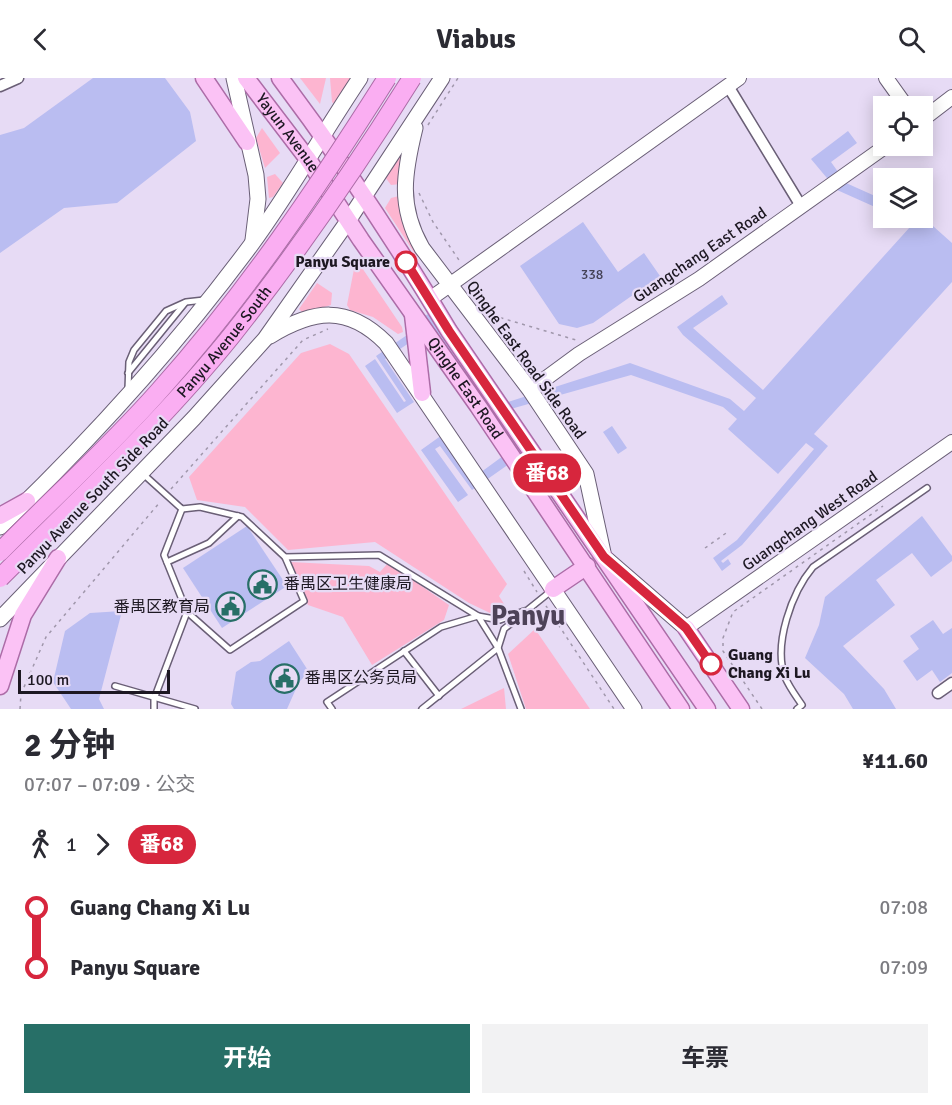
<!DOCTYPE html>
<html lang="zh">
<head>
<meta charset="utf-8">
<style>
  :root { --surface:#fff; --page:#f2f2f3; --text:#2b2b33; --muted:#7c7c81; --accent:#276f67 }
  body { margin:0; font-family:Signika,"Noto Sans SC",sans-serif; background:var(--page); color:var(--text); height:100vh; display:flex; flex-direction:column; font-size:22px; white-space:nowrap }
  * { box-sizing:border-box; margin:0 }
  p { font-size:20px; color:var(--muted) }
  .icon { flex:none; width:33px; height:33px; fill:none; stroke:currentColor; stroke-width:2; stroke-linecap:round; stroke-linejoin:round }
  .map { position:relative; height:631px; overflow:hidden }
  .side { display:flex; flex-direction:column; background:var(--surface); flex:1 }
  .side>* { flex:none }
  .badge { padding:0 12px; border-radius:20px; font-size:21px; line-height:39px }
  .controls { position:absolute; left:873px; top:18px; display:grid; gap:12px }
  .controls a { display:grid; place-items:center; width:60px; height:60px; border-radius:0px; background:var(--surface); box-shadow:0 3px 15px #0003; font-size:30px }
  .scale { position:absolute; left:18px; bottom:15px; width:152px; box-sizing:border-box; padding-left:6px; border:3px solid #1d1822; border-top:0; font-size:16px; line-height:21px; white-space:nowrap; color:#1d1822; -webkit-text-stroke:4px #e7dbf5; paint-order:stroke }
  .map>.badge { position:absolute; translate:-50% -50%; box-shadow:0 0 0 3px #fff }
  .legs { display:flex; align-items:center; gap:9px; height:66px; padding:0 24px; font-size:20px }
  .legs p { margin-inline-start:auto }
  .overview { display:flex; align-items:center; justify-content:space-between; height:102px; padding:0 24px }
  h1 { font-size:33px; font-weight:700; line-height:45px }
  .primary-button { display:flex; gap:12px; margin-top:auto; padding:12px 24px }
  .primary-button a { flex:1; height:69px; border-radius:0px; background:var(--accent); color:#fff; font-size:24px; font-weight:700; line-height:69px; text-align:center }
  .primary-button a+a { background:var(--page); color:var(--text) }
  ul { padding:0 24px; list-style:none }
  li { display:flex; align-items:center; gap:21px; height:60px; font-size:22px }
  li i { display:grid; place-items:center; width:9px; height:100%; margin:0 8px; background:currentColor }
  li i::after { content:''; width:15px; height:15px; margin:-8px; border:4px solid; border-radius:50%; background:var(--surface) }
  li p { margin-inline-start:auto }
  li:first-child i { background:linear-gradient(#0000 50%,currentColor 0) }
  li:last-child i { background:linear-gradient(currentColor 50%,#0000 0) }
  header { display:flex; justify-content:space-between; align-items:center; height:78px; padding:0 24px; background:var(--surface); font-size:27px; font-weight:700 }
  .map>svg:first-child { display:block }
  .green { fill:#fdb5d0 }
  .building { fill:#babdf1 }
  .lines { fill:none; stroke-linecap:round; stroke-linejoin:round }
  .service-casing { stroke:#6a5f76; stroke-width:8 }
  .minor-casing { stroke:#6a5f76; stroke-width:13 }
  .tertiary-casing { stroke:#6a5f76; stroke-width:16 }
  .secondary-casing { stroke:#6a5f76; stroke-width:17 }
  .primary-casing { stroke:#ac6ca7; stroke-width:19 }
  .path { stroke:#a097ab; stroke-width:1.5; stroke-dasharray:3 4.5; stroke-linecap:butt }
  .service { stroke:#fff; stroke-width:5 }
  .minor { stroke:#fff; stroke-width:10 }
  .tertiary { stroke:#fff; stroke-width:14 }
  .secondary { stroke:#fff; stroke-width:15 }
  .primary { stroke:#fbc2f5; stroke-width:16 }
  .trunk-bridge-casing { stroke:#ac6ca7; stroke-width:20; stroke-linecap:butt }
  .trunk-bridge { stroke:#faaef2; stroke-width:18 }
  .line-1-casing { stroke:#fff; stroke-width:14 }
  .line-1 { stroke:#d7263d; stroke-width:9 }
  .stop-1-dot { fill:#fff; stroke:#d7263d; stroke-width:3 }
  .labels { text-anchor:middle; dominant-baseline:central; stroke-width:4.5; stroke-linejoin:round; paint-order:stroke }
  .number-label { font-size:14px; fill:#444156 }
  .street-label { font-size:16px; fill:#1d1822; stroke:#e7dbf5 }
  .stop-label { font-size:16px; font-weight:bold; fill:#1d1822; stroke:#e7dbf5; text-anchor:end }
  .poi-label { font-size:16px; fill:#1d1822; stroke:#e7dbf5; text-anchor:start }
  .town-label { font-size:28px; font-weight:bold; fill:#4d4258; stroke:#e7dbf5 }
</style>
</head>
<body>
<header><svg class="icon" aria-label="back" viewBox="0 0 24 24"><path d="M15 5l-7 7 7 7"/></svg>Viabus<svg class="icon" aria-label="search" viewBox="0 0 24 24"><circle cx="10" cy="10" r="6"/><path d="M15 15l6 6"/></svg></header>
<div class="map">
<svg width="952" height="631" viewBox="0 0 952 631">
  <rect width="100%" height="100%" fill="#e7dbf5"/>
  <!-- green -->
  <g class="green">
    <polygon points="300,0 326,0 320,26"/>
    <polygon points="330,0 350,0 335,27 332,24"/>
    <polygon points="262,50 280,75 265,90 256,60"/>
    <polygon points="403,68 401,106 391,107 385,99"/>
    <polygon points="275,96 283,105 273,119 269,120 267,99"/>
    <polygon points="399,118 420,175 417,179 385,130 391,120"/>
    <polygon points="356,181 402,249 403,254 398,256 373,239 350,232 347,227"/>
    <polygon points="317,205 332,215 331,227 303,235 299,231"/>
    <polygon points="330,266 349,276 507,506 499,518 504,526 490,535 469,525 375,464 288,472 245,429 197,422 189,399 301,275"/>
    <polygon points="290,484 369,488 380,494 388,485 449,527 444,542 372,587 343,539 308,527"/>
    <polygon points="535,551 590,631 526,631 508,576"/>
    <polygon points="504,610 506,631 461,631"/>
  </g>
  <!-- building -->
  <g class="building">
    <polygon points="93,0 165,0 190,34 196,63 117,125 64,130 0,175 0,57 24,50"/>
    <polygon points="848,53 857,65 831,84 846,105 884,122 884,133 837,112 811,81"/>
    <polygon points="898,140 914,140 917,142 924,140 952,165 952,204 814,356 828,368 742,467 721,483 723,485 728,481 731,486 722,493 713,480 737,462 814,371 806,365 778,396 728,351 737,341 723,329 631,297 504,333 539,384 518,399 509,386 472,412 440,368 435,371 468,417 458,424 421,372 442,357 473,400 503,378 421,257 385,281 414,324 397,335 365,288 375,281 404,324 406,323 376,278 416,251 413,246 434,232 499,327 630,285 730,321 744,333 756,320 683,257 677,249 722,217 728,226 693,250 763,312 910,149"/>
    <polygon points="583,144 618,194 644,175 660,198 593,245 577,250 559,246 520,188"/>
    <polygon points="612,348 627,370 618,376 603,354"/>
    <polygon points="922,438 952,478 952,483 931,499 912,475 876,502 895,527 843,568 884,611 896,631 853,631 844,616 805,580 819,547 825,519"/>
    <polygon points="247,448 287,508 222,550 183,490"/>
    <polygon points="122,533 99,621 104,631 71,631 53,604 65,553 90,535"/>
    <polygon points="933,542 943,556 952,550 952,595 940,604 932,592 917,603 903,583 919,571 910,558"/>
    <polygon points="289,563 309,594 299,604 287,631 234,631 231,626 236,594 251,584 260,583"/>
  </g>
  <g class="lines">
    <defs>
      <g id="service">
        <polyline points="128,295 185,225"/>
        <polyline points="128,311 129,284 134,272 166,233 186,224 204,222"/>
        <polyline points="142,395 182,431 200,429 242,439 285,479 379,477 478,538 498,570 521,631"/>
        <polyline points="167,484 209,465 238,438"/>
        <polyline points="186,533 230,572 304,523 285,479"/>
        <polyline points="404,573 439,618"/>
        <polyline points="115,608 195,631"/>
        <polyline points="154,631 154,621 187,534 164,477 182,431"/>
        <polyline points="332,631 327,624 441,549 478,538 500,542 524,533"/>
        <polyline points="422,631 498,570 504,551 551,513"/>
        <path d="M797,631L802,627C796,618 789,609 785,599C773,566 792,514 813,489L927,410"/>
      </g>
      <g id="minor">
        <polyline points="0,8 18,0"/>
        <polyline points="728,8 801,128"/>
        <polyline points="938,615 952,605"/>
      </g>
      <g id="tertiary">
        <polyline points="886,0 906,28"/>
        <polyline points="922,42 952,19"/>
        <polyline points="430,221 739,0"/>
        <polyline points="530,312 579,276 699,201 886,68"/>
        <polyline points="686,550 952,364"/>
      </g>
      <g id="secondary">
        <polyline points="234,0 256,97 258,121 253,162"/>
        <path d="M415,50C404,95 398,128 422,170L530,312L586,396L604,479L686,550"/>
        <path d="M270,258C313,232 347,226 386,265L634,631"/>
        <path d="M0,449C91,362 176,268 251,167C290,114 323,55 360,0"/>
        <polyline points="0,541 194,340 265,261 348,143 442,0"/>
      </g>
      <g id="primary">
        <polyline points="204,0 247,64"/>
        <path id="s1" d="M246,0L307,80L361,162L478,328L681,631"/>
        <path d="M280,0C341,81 397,166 449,253L707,631"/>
        <polyline points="413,237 422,315"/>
        <polyline points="0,438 27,423"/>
        <polyline points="553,511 587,488"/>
        <polyline points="686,550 741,631"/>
        <polyline points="0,608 23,537 58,480"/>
      </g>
    </defs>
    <!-- service casing -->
    <use href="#service" class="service-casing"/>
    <!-- minor casing -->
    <use href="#minor" class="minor-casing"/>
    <!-- tertiary casing -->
    <use href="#tertiary" class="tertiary-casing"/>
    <!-- secondary casing -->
    <use href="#secondary" class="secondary-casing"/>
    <!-- primary casing -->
    <use href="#primary" class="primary-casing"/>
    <!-- path -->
    <g class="path">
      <polyline points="428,47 458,0"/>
      <polyline points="419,115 433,144 461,185"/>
      <polyline points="474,204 498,239 576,262"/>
      <polyline points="171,411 303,262 328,251"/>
      <polyline points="705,470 729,453"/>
      <polyline points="524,493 537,514"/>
      <polyline points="546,528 614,631"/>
      <polyline points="20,631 21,616 46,559 160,424"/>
      <polyline points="762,631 723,573 723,560 733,534 883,428"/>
    </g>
    <!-- service -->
    <use href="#service" class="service"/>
    <!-- minor -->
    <use href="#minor" class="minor"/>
    <!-- tertiary -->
    <use href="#tertiary" class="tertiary"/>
    <!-- secondary -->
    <use href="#secondary" class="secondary"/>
    <!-- primary -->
    <use href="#primary" class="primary"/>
    <defs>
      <g id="trunk-bridge">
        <path d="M0,474C53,420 110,369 160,312C246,216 318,109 387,0"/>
        <path id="s2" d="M0,500C79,421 162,344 232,257C297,175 357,88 412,0"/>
      </g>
    </defs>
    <!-- trunk-bridge casing -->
    <use href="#trunk-bridge" class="trunk-bridge-casing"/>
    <!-- trunk-bridge -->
    <use href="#trunk-bridge" class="trunk-bridge"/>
  </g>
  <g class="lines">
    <defs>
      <polyline id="line-1" points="406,184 449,253 604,479 686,550 711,586"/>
    </defs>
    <!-- line-1 casing -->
    <use href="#line-1" class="line-1-casing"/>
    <!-- line-1 -->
    <use href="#line-1" class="line-1"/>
  </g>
  <!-- icons -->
  <defs>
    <symbol id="civic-ring" viewBox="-11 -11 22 22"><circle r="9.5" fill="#e7dbf5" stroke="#276f67" stroke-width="1.5"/><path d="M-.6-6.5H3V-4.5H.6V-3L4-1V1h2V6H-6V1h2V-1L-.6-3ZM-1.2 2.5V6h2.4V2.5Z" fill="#276f67"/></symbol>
  </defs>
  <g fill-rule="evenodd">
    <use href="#civic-ring" x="246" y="490" width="33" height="33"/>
    <use href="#civic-ring" x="214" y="512" width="33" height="33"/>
    <use href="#civic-ring" x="268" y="584" width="33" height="33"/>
  </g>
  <!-- markers -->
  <g class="stop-1-dot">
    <circle cx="406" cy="184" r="10"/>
    <circle cx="711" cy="586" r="10"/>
  </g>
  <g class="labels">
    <!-- number labels -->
    <g class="number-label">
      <text x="592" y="196">338</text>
    </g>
    <!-- street labels -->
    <g class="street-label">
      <text stroke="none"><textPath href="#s1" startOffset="69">Yayun Avenue</textPath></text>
      <text transform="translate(700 177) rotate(-34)">Guangchang East Road</text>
      <text stroke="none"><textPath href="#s2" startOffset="326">Panyu Avenue South</textPath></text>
      <text transform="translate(526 282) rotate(54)">Qinghe East Road Side Road</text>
      <text stroke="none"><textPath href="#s1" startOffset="380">Qinghe East Road</textPath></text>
      <text transform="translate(93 418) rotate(-46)">Panyu Avenue South Side Road</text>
      <text transform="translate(810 443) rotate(-35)">Guangchang West Road</text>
    </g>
    <!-- stop labels -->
    <g class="stop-label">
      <text x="390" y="184">Panyu Square</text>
      <text x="728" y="577" text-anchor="start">Guang<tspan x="728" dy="18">Chang Xi Lu</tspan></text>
    </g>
    <!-- poi labels -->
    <g class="poi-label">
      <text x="284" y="506">番禺区卫生健康局</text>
      <text x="210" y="529" text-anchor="end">番禺区教育局</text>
      <text x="305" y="600">番禺区公务员局</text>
    </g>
    <!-- town labels -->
    <g class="town-label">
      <text x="528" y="538">Panyu</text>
    </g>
  </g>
</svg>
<div class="controls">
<a><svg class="icon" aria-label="locate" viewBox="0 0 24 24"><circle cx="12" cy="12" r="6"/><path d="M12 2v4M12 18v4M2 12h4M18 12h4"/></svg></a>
<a><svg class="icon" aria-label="layers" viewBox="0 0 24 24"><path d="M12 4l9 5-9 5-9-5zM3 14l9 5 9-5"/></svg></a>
</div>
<div class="scale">100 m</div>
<b class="badge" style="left:547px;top:395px;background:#d7263d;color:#fff">番68</b>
</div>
<section class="side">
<div class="overview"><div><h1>2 分钟</h1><p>07:07 – 07:09 · 公交</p></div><b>¥11.60</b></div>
<div class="legs"><svg class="icon" aria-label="walk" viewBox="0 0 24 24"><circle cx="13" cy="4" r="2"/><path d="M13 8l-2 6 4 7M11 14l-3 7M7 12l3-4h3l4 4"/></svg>1<svg class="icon" aria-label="forward" viewBox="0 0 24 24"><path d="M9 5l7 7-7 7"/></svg><b class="badge" style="background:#d7263d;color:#fff">番68</b></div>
<ul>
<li><i style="color:#d7263d"></i><b>Guang Chang Xi Lu</b><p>07:08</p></li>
<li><i style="color:#d7263d"></i><b>Panyu Square</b><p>07:09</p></li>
</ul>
<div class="primary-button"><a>开始</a><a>车票</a></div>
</section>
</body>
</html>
